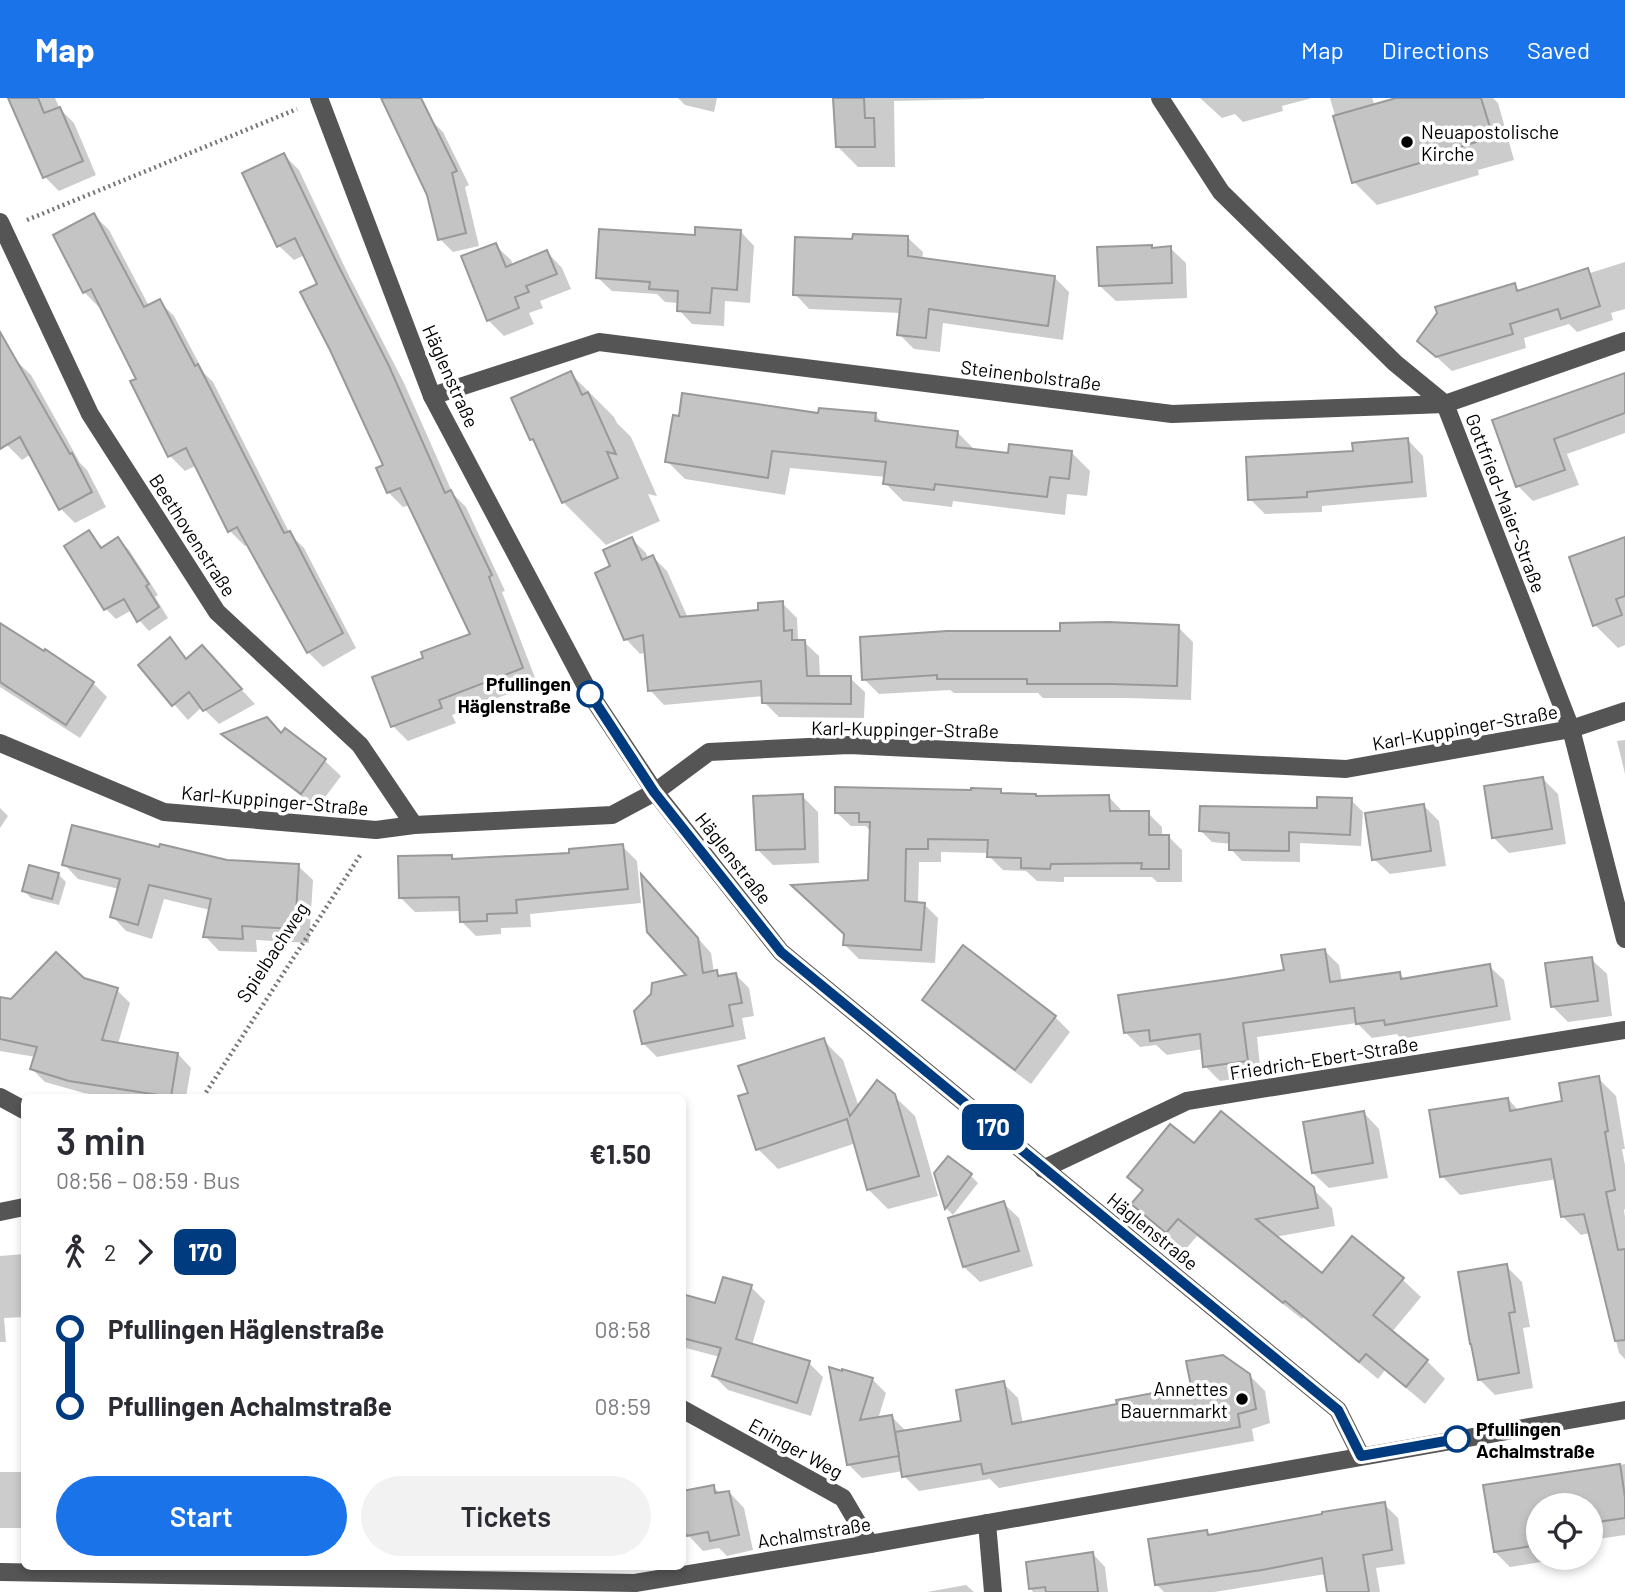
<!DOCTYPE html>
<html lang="en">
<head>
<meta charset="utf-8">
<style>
  :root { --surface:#fff; --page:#f2f2f3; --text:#2b2b33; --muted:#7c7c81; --accent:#1a73e8 }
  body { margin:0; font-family:Barlow,sans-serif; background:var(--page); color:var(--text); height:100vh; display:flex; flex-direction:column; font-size:26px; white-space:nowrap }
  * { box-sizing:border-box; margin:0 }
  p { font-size:23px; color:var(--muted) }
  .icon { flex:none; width:38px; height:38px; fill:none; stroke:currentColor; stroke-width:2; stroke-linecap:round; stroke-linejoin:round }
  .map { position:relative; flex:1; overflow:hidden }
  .panel { position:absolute; left:21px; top:996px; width:665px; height:476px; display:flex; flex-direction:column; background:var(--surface); border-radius:10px; box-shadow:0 4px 10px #0003 }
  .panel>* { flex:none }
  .badge { padding:0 14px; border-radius:10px; font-size:24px; line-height:46px }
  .tools { position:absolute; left:1526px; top:1395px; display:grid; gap:14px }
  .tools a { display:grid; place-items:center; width:77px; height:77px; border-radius:50%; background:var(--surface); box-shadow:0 4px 10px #0003; font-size:35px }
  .map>.badge { position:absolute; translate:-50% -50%; box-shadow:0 0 0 4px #fff }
  .legs { display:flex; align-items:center; gap:10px; height:77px; padding:0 35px; font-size:23px }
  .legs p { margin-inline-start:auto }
  .overview { display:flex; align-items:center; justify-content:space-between; height:119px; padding:0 35px }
  h1 { font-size:38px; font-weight:600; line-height:52px }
  .action { display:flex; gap:14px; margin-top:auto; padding:14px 35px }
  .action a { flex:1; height:80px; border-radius:42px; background:var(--accent); color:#fff; font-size:28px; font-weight:600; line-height:80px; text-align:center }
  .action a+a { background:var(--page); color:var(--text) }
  ul { padding:0 35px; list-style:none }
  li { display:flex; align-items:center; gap:24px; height:77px; font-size:26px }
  li i { display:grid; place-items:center; width:10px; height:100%; margin:0 9px; background:currentColor }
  li i::after { content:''; width:18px; height:18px; margin:-9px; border:5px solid; border-radius:50%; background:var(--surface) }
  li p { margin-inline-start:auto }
  li:first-child i { background:linear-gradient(#0000 50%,currentColor 0) }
  li:last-child i { background:linear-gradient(currentColor 50%,#0000 0) }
  header { display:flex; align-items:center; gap:42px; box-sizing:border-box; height:98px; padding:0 35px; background:var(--accent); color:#fff }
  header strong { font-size:33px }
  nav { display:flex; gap:38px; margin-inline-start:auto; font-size:24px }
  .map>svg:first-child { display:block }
  .shadow { fill:#0003 }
  .building { fill:#c4c4c4; stroke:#999; stroke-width:2 }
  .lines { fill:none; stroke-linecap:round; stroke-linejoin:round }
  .path { stroke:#777; stroke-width:4.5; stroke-dasharray:2 3.5; stroke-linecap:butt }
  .minor { stroke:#555; stroke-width:18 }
  .line-1-casing { stroke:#fff; stroke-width:16 }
  .line-1 { stroke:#003b80; stroke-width:10 }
  .poi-dot { fill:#000; stroke:#fff; stroke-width:2.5 }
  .stop-1-dot { fill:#fff; stroke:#003b80; stroke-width:3.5 }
  .labels { text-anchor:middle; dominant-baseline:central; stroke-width:7; stroke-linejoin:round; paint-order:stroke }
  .poi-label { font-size:19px; fill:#000; stroke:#fff; text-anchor:start }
  .street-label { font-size:19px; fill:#000; stroke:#fff }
  .stop-label { font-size:19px; font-weight:bold; fill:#000; stroke:#fff; text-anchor:end }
</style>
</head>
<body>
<header>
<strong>Map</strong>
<nav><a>Map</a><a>Directions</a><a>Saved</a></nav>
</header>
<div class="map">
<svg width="1625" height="1494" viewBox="0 0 1625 1494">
  <rect width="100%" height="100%" fill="#fff"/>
  <!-- shadow -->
  <g class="shadow">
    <polygon points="9,0 55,0 60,11 74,25 96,77 59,93 45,79"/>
    <polygon points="678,0 717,0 714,14 685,7"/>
    <polygon points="836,0 984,0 984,1 894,3 895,69 858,69 837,48"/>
    <polygon points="1200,0 1312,0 1282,8 1283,13 1243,24 1235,16 1222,20"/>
    <polygon points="1330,0 1372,0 1375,8 1402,0 1493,0 1498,5 1514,62 1478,72 1479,77 1377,107 1354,84"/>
    <polygon points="430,21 443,34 469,87 465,89 479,148 453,154 440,141"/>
    <polygon points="284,57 299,72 348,176 404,285 453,396 466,409 505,493 502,494 537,585 452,617 456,625 408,643 393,628 425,561 472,537 410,407 403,409 388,394 385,368 320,187 305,157 294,162 279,148"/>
    <polygon points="94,117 109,132 149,208 159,203 174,218 204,275 213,284 290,436 304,450 356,550 323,569 308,554 248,446 245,448 230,433 197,367 185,373 170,358 133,284 139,282 102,208 99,209 84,194 55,137"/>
    <polygon points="741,134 754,148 750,205 725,203 724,228 692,226 679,212 679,205 665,204 657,196 612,193 598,180 697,139"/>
    <polygon points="908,140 923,154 922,162 1054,179 1069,194 1063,242 943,225 940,254 914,251 899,236 901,215 809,211 795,196 854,143"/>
    <polygon points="495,147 511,162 513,167 547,154 562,170 571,191 540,203 543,210 529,215 534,226 504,238 488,222"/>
    <polygon points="1151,149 1154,152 1170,150 1186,165 1187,200 1116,203 1100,188"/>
    <polygon points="1625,164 1625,211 1611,215 1613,222 1577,234 1569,226 1524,240 1526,250 1452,273 1419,243 1514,187 1521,194 1587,172 1590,175"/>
    <polygon points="0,247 31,277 80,365 87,372 106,409 75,425 60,410 31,356 22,362 7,347 0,334"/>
    <polygon points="571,276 614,319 617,325 631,339 657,398 648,396 660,423 606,447 563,404 539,349 531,341"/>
    <polygon points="1625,277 1625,335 1567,356 1579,387 1533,403 1518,388 1494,323"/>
    <polygon points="820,317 875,317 884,326 958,335 976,353 1010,357 1072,355 1090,373 1087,398 1067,396 1065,417 953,403 952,409 903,403 885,385 886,379 790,370 785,397 685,381 667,363"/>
    <polygon points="1408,342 1423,358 1427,399 1322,408 1322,414 1265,416 1250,401 1354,355"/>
    <polygon points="89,434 103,450 118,441 129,452 158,497 155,499 168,520 149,533 139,522 132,512 116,521 106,511"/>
    <polygon points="632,441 646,455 648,461 653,459 667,473 688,520 760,514 782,505 797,520 798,541 801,544 804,544 819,558 820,580 850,580 865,594 864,620 779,619 764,604 764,598 664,607 650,592 647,554 640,556 626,541 612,469"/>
    <polygon points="1625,441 1625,547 1618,550 1595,527"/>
    <polygon points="0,526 93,585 107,599 80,640 0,589"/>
    <polygon points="1178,529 1193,544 1191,602 1127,600 1043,600 1038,595 954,595 950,592 879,596 864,581 1062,535"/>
    <polygon points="170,541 188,561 216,564 255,606 219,626 202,609 188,622 140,568"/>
    <polygon points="285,633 325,663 341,678 317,710 239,651 224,637 282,637"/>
    <polygon points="1625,642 1625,676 1617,643"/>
    <polygon points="1543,681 1558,696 1566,746 1509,755 1493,739"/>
    <polygon points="1000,693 1004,697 1037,699 1109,699 1122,713 1123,715 1148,715 1162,729 1162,738 1168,738 1182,752 1182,784 1157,784 1152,779 1064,779 1064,784 1037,783 1026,773 1003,772 989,758 989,755 941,754 941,764 919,764 918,806 924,806 938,820 935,865 859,861 845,847 870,783 871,734 866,728 851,728 837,715"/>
    <polygon points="802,698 818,714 819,765 773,767 758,752"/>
    <polygon points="1351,702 1363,714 1361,748 1300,745 1300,764 1242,763 1231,751 1231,746 1212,744 1201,733 1318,712"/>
    <polygon points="1423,707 1439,723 1446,768 1390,776 1374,761"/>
    <polygon points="0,710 8,718 0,730"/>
    <polygon points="622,748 637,763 641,805 530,816 531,829 501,830 501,836 476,838 462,824 461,813 415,814 400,799 451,759 455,763 571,757"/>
    <polygon points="161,751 227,763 298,768 313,782 309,845 256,842 257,854 219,853 205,838 210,812 164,801 152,841 126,833 112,818 119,791 78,781 64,766"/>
    <polygon points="58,776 66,784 59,807 31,800 24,793"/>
    <polygon points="654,791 711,855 714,875 716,874 721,879 736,877 749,890 754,918 742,920 746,941 657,959 643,945 690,878"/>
    <polygon points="1325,853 1339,867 1342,884 1399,876 1405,882 1489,868 1504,882 1511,922 1401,941 1397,936 1372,940 1357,925 1257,939 1261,977 1220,983 1205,968 1203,951 1167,957 1156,947 1140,949 1125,934 1285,873"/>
    <polygon points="1591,861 1607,876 1612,918 1568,924 1553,909"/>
    <polygon points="83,882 117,892 130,905 118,946 178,956 191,970 186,999 107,999 84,995 45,984 32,971 36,959 0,953 0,900 11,903"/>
    <polygon points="925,902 1055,919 1070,934 1031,986 940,917"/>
    <polygon points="823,942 843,962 859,1009 894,998 915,1018 938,1098 888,1111 868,1091 856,1045 778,1071 758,1051 750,997"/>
    <polygon points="1598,980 1616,998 1625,1051 1622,1051 1625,1067 1625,1111 1624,1112 1625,1119 1625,1261 1619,1255 1590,1135 1581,1137 1563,1119 1557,1081 1460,1097 1442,1078 1508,1001 1519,1013 1564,1004"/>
    <polygon points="1364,1015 1379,1031 1388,1080 1329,1090 1313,1075"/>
    <polygon points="1194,1048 1313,1091 1332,1110 1335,1128 1275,1139 1323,1177 1402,1181 1421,1199 1392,1234 1427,1263 1445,1281 1425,1306 1385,1272 1378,1281 1304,1219 1302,1221 1197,1138 1185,1152 1152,1124 1133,1106 1144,1094 1129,1079"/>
    <polygon points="936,1076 971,1078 978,1085 953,1117 946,1110"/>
    <polygon points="1003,1105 1019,1120 1033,1168 980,1184 964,1169"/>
    <polygon points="24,1156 24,1219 4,1220 6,1244 0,1244 0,1158"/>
    <polygon points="1506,1168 1522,1184 1530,1229 1523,1230 1533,1290 1495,1297 1479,1281"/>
    <polygon points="751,1189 765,1203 752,1247 809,1265 823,1279 811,1318 728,1292 714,1278 720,1259 682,1249 682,1198 716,1207"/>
    <polygon points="831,1272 872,1281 886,1295 878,1321 891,1318 905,1332 963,1324 1003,1285 1018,1300 1023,1326 1119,1307 1249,1277 1265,1293 1270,1325 1252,1331 1254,1343 999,1390 990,1381 919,1393 904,1378 903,1373 862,1380 848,1366"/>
    <polygon points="1625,1366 1625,1437 1591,1442 1591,1407 1538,1407 1538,1460 1559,1461 1510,1469 1495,1454 1485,1389"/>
    <rect x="0" y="1374" width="24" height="56"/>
    <polygon points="713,1389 721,1396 729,1394 744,1410 753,1452 727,1458 719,1450 703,1453 688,1437"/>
    <polygon points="1384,1406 1398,1420 1405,1466 1376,1470 1380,1494 1329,1494 1326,1476 1214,1494 1164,1494 1156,1486 1206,1434 1211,1438"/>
    <polygon points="1093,1456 1105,1469 1108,1494 1033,1494 1031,1491"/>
    <polygon points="966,1487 974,1494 927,1494"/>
  </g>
  <!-- building -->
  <g class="building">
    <polygon points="8,0 38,0 44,15 60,9 83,63 43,80"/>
    <polygon points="381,0 421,0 457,73 452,75 466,135 438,142 427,97"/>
    <polygon points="833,0 864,0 865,20 874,20 875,49 836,49"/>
    <polygon points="1396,0 1481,0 1493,39 1456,50 1457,54 1352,85 1333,18"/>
    <polygon points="284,55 334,159 389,268 445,395 451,392 492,477 489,479 523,570 439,602 442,610 391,629 372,579 423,560 421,554 470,536 400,390 387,395 376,370 383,367 330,252 300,194 317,186 295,140 277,149 242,75"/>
    <polygon points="94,115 144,209 160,201 195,268 198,266 284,435 290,433 343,535 307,555 237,429 228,434 186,350 168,359 130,283 136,281 91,191 83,195 53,137"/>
    <polygon points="695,129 741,132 737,192 712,190 710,215 677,213 678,193 649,191 650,184 596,180 599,131 695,137"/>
    <polygon points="853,136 908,138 908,158 1055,178 1048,228 929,211 926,240 897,237 901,201 793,197 795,139 852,141"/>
    <polygon points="496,145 506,169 547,152 557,176 526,188 529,194 515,199 519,210 487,223 461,158"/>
    <polygon points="1152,147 1152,150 1171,148 1172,185 1099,188 1097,149"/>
    <polygon points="1588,170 1600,208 1561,221 1558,211 1510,226 1513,236 1436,259 1417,243 1437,215 1435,209 1515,185 1517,193"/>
    <polygon points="0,234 70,356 72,355 92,394 59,412 20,339 0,351"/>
    <polygon points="571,273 582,297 588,294 616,356 607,354 618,380 562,405 533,341 530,342 511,300"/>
    <polygon points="1625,275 1625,315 1554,341 1565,372 1516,389 1492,322"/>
    <polygon points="682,295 818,315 819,310 876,315 875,323 958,333 956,349 1008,355 1009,346 1072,353 1069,381 1050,379 1047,399 935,386 934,392 883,386 886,364 772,353 768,380 665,364 673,317 679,318"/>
    <polygon points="1408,340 1412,384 1307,394 1307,399 1248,402 1246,359 1353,353 1352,345"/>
    <polygon points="89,432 101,450 118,439 149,486 146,488 159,509 137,524 124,501 104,512 64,448"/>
    <polygon points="632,439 642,462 653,457 680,519 758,512 758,505 783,503 784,533 792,532 792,542 805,542 807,578 851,578 851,606 762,605 761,583 648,593 643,537 624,542 595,475 610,468 603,452"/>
    <polygon points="1625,439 1625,498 1616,501 1622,517 1593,528 1569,459"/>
    <polygon points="1108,524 1179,527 1177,588 1111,586 1027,586 1027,581 937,581 937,577 862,582 860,539 947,533 1060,533 1060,525"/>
    <polygon points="0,525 44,553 45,551 94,584 66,627 0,584"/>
    <polygon points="170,539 186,561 202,547 242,591 203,613 189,594 172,608 138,567"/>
    <polygon points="267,619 281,635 285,630 326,661 301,696 221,636"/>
    <polygon points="1543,679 1552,731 1492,740 1484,688"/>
    <polygon points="835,689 971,692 971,690 1001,691 1001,695 1036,696 1036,698 1109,697 1110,713 1149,713 1149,737 1169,737 1169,771 1141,771 1142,765 1051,766 1050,771 1021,770 1021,760 987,759 988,742 928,741 928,751 906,751 905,803 925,805 921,852 843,847 844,836 791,787 868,782 870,724 859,724 859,715 835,715"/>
    <polygon points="803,696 805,751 756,752 753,698"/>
    <polygon points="1317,699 1352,700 1350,737 1289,734 1289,753 1229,752 1229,735 1199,733 1200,708 1317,710"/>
    <polygon points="1424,706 1431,753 1372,762 1365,715"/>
    <polygon points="72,727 159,749 160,746 227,762 299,766 295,831 242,828 243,841 203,839 211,801 149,787 138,827 110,819 120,781 62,767"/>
    <polygon points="623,746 628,791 516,802 517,815 487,816 487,823 460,824 459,799 399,800 398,758 452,757 452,761 569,755 569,751"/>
    <polygon points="29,767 59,775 52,801 22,793"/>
    <polygon points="641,776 698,840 703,875 717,872 718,878 736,875 742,905 729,907 733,928 642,946 634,913 651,896 652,885 686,877 647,834"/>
    <polygon points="963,847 1056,918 1015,972 922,902"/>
    <polygon points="1325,851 1330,884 1400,874 1401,881 1490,866 1497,908 1385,927 1384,922 1356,926 1354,910 1243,925 1248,963 1203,969 1200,936 1150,943 1149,932 1124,935 1118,897 1229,881 1284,872 1281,857"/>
    <polygon points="56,854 84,880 118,890 102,942 178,955 171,999 69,983 30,971 37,949 0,941 0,899 11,901"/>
    <polygon points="1592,859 1598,903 1551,909 1545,865"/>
    <polygon points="824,940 850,1018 877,982 895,996 919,1078 867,1092 847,1021 756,1052 738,998 748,995 738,968"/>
    <polygon points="1599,978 1608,1033 1605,1034 1615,1092 1606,1094 1618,1152 1625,1151 1625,1242 1615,1243 1584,1116 1561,1119 1551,1061 1440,1079 1429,1012 1508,1000 1510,1013 1562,1003 1559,985"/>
    <polygon points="1221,1013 1314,1089 1318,1110 1256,1121 1322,1175 1352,1138 1404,1180 1373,1217 1428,1262 1406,1289 1366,1256 1359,1264 1285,1203 1283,1205 1178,1121 1166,1135 1131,1106 1143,1092 1127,1079 1170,1026 1194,1045"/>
    <polygon points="1364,1013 1373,1065 1312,1075 1303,1024"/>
    <polygon points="948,1058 972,1076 945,1111 934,1075"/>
    <polygon points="1004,1103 1019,1153 963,1169 948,1120"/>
    <polygon points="1507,1166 1515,1214 1509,1215 1519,1275 1478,1282 1471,1246 1470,1246 1458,1174"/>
    <polygon points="723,1179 752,1187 736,1241 810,1263 797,1305 712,1278 721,1250 682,1240 682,1196 715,1205"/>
    <polygon points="1223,1257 1250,1276 1256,1311 1238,1316 1240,1329 983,1376 981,1366 902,1379 895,1334 961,1323 956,1292 1004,1283 1012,1326 1117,1306 1116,1302 1191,1288 1186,1263"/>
    <polygon points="829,1269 842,1273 842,1271 873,1280 860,1322 892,1317 899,1358 847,1367"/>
    <polygon points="1620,1366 1625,1399 1625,1420 1591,1425 1591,1407 1538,1407 1538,1447 1494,1454 1483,1387"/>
    <polygon points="714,1387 715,1395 729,1393 739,1437 710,1443 708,1434 686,1438 682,1421 682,1393"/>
    <polygon points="1385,1404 1392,1452 1363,1457 1369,1494 1327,1494 1322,1460 1262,1472 1155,1487 1148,1441 1207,1432 1208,1437 1322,1416 1322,1414"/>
    <polygon points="1093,1454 1098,1494 1046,1494 1045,1489 1029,1491 1026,1464"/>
  </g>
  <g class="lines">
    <!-- path -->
    <g class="path">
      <polyline points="27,122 297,11"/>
      <polyline points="203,999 361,756"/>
    </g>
    <!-- minor -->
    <g class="minor">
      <polyline points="319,0 432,298 590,596 655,694 781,854 1338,1312 1361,1358"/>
      <polyline points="1160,0 1221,94 1395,265 1445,306 1571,631 1625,841"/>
      <polyline points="0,124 90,316 217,514 360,647 414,727"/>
      <polyline points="432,298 599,244 1172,316 1445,306 1625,243"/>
      <polyline points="0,645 164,714 376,732 414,727 612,717 655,694 709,654 849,647 1346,671 1571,631 1625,613"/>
      <polyline points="0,999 24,1012"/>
      <polyline points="1043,1071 1187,1003 1625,932"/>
      <polyline points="0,1114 24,1109"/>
      <polyline points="682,1311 843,1400 870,1446"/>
      <polyline points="987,1425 993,1494"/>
      <polyline points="0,1474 635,1485 870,1446 1625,1312"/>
    </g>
  </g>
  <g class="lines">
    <defs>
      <polyline id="line-1" points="590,596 654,694 781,854 1338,1312 1361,1358 1457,1341"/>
    </defs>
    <!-- line-1 casing -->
    <use href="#line-1" class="line-1-casing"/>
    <!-- line-1 -->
    <use href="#line-1" class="line-1"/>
  </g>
  <!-- markers -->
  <g class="poi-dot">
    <circle cx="1407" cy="44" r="7"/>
    <circle cx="1242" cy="1301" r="7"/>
  </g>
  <g class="stop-1-dot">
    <circle cx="590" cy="596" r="12"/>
    <circle cx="1457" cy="1341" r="12"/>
  </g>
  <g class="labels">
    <!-- poi labels -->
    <g class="poi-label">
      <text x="1421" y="33">Neuapostolische<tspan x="1421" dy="22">Kirche</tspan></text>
      <text x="1228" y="1290" text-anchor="end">Annettes<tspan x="1228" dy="22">Bauernmarkt</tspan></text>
    </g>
    <!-- street labels -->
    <g class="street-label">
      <text transform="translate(1031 277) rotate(7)">Steinenbolstraße</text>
      <text transform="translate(451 278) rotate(66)">Häglenstraße</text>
      <text transform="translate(1506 405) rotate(69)">Gottfried-Maier-Straße</text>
      <text transform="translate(193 437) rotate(57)">Beethovenstraße</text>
      <text transform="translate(1465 629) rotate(-10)">Karl-Kuppinger-Straße</text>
      <text transform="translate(905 631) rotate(1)">Karl-Kuppinger-Straße</text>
      <text transform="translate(275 702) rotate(5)">Karl-Kuppinger-Straße</text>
      <text transform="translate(734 760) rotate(52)">Häglenstraße</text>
      <text transform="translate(272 854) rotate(-57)">Spielbachweg</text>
      <text transform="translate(1324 960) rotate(-9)">Friedrich-Ebert-Straße</text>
      <text transform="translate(1153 1133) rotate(39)">Häglenstraße</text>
      <text transform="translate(796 1350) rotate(29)">Eninger Weg</text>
      <text transform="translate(814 1434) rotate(-9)">Achalmstraße</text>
    </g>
    <!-- stop labels -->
    <g class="stop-label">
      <text x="571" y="585">Pfullingen<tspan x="571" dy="22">Häglenstraße</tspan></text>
      <text x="1476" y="1330" text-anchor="start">Pfullingen<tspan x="1476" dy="22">Achalmstraße</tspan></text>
    </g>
  </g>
</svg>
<div class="tools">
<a><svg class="icon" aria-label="locate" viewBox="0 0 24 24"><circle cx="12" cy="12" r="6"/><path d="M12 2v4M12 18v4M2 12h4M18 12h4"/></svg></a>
</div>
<b class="badge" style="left:993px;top:1029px;background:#003b80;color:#fff">170</b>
<section class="panel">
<div class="overview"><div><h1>3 min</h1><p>08:56 – 08:59 · Bus</p></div><b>€1.50</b></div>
<div class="legs"><svg class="icon" aria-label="walk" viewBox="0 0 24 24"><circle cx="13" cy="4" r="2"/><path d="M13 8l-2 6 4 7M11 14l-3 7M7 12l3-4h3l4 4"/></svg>2<svg class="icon" aria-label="forward" viewBox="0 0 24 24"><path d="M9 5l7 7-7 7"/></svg><b class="badge" style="background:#003b80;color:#fff">170</b></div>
<ul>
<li><i style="color:#003b80"></i><b>Pfullingen Häglenstraße</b><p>08:58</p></li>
<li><i style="color:#003b80"></i><b>Pfullingen Achalmstraße</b><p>08:59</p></li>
</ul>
<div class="action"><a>Start</a><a>Tickets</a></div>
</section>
</div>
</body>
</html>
